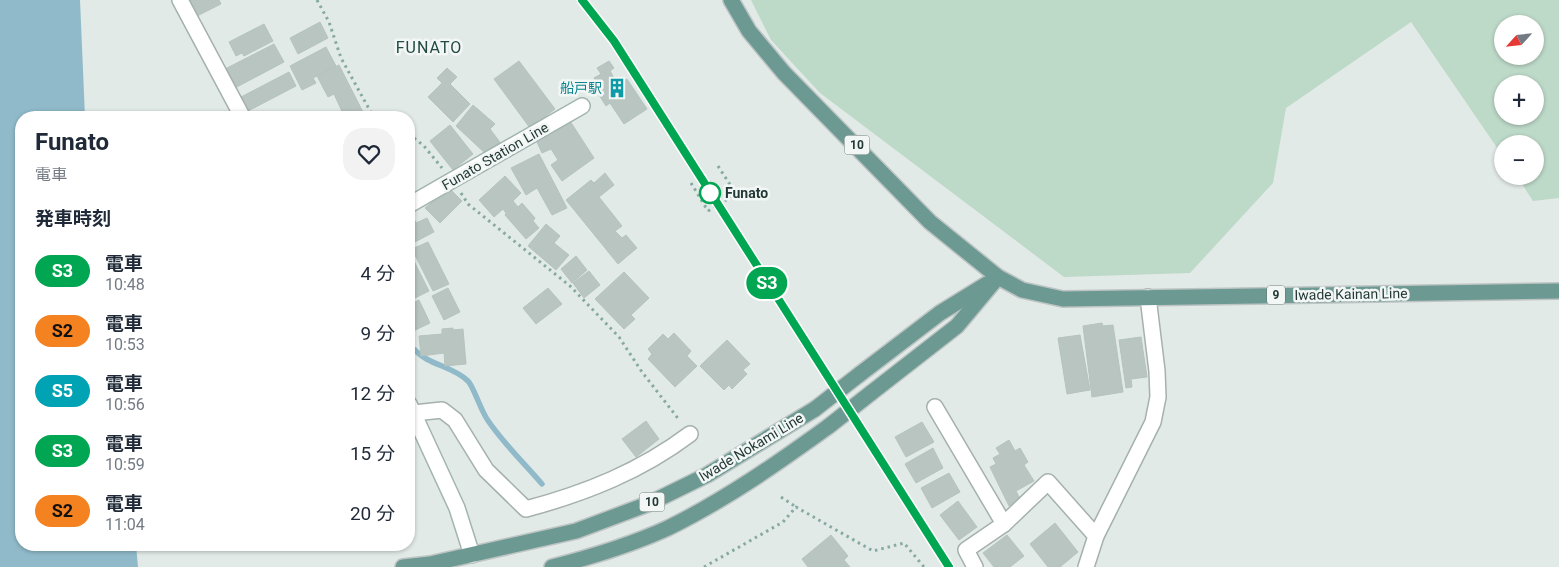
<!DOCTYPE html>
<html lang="ja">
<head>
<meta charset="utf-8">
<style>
  :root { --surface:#fff; --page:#f2f2f3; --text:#1f2937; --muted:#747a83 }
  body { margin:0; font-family:Roboto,"Noto Sans JP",sans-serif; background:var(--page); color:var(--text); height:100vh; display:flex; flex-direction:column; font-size:19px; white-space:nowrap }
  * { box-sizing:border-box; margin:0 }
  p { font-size:16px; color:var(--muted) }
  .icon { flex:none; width:28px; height:28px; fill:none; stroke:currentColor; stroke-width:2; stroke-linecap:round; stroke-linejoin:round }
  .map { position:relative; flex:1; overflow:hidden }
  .sheet { position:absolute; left:15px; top:111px; width:400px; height:440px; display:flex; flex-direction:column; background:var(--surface); border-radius:20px; box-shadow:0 1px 4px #0004 }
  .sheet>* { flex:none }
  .badge { padding:0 10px; border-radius:16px; font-size:18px; line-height:32px }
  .needle { width:32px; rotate:243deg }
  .tools { position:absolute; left:1494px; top:15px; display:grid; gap:10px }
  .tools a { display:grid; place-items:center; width:50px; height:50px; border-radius:50%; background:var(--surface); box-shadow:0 1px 4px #0004; font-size:25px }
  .map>.badge { position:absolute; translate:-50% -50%; box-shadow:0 0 0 2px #fff }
  h2 { padding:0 20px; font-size:19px; line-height:45px }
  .round { display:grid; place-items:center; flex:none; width:52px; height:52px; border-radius:20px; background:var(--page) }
  .head { display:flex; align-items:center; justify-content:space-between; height:85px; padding:0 20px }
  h1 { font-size:24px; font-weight:700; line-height:38px }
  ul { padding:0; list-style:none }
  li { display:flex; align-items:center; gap:15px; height:60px; padding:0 20px }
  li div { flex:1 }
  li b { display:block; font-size:19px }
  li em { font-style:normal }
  li .badge { min-width:55px; font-weight:700; text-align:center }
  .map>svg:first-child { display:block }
  .green { fill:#bdd9c8; fill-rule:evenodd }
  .water { fill:#90bac9 }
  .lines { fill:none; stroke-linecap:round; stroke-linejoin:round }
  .stream { stroke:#90bac9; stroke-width:5.5 }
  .building { fill:#b8c5c1; stroke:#b5c3bf }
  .minor-casing { stroke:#a5b1ae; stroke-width:18 }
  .secondary-casing { stroke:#a2b5b0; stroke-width:18 }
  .primary-casing { stroke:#bdc4c3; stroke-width:18 }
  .path { stroke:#86aaa2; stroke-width:3; stroke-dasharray:2.5 4; stroke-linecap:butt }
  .minor { stroke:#fff; stroke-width:15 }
  .secondary { stroke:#fff; stroke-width:15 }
  .primary { stroke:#6c9a93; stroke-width:15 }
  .rail-casing { stroke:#5f7571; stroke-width:5.5 }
  .rail { stroke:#f2f7f5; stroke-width:4; stroke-dasharray:11; stroke-linecap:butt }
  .primary-bridge-casing { stroke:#bdc4c3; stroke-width:18; stroke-linecap:butt }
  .path-bridge { stroke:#86aaa2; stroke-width:3; stroke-dasharray:2.5 4; stroke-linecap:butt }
  .primary-bridge { stroke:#6c9a93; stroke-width:15 }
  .line-casing { stroke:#fff; stroke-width:11 }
  .line { stroke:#00a651; stroke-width:8 }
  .stop-dot { fill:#fff; stroke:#00a651; stroke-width:2.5 }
  .labels { text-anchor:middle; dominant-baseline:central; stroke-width:5; stroke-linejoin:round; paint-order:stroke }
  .shield { fill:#f2f7f5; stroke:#62726f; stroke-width:1 }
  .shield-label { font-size:12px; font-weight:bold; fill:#243936 }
  .culture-label { font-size:14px; fill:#0d838f; stroke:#f2f7f5; text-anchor:end }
  .street-label { font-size:14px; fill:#243936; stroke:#f2f7f5 }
  .stop-label { font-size:14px; font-weight:bold; fill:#243936; stroke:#f2f7f5; text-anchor:start }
  .quarter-label { font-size:16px; letter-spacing:1px; fill:#234943; stroke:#f2f7f5 }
</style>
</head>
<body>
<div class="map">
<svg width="1559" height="567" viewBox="0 0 1559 567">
  <rect width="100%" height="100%" fill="#e2eae7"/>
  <!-- green -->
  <path class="green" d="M751,0H1559V198L1533,201L1517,176H1535V144H1502V155L1411,22L1286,108L1273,183L1190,273L1064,277L820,93L771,40ZM1502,24H1535V56H1502ZM1502,84H1535V116H1502Z"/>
  <!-- water -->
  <polygon class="water" points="0,0 80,0 85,117 21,118 21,545 136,545 138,567 0,567"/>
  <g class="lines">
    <!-- stream -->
    <path class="stream" d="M415,350C428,365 453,366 468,381C474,387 481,412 489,422C504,444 525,464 542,484"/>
  </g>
  <!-- building -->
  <g class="building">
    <polygon points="188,0 219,0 221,4 197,16"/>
    <polygon points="320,22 328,38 298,54 290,38"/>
    <polygon points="264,24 273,41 244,56 242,53 236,56 229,42"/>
    <polygon points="274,44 284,62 235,88 225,69"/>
    <polygon points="326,47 336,66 313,78 316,83 302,90 290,66"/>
    <polygon points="519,61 555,109 530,128 494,79"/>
    <polygon points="609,61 614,68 610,71 618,85 627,79 647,109 624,124 610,103 606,106 599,95 603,92 594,78 601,74 597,68"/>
    <polygon points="339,65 366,118 345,118 334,94 328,97 317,76"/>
    <polygon points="447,68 457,77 450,84 470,104 453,122 428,97 442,83 437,78"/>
    <polygon points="289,72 296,86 248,111 241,97"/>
    <polygon points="473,105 495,124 490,129 502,145 487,155 456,126"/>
    <polygon points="570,121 594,158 562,181 551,165 558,160 551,149 542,153 536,140"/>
    <polygon points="450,125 473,154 453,170 430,141"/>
    <polygon points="539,154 567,208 552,215 537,188 526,195 511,168"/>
    <polygon points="605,173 614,185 599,197 622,226 615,231 622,238 626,235 637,248 618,264 566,200 591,180 594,183"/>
    <polygon points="505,176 521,193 513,201 518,207 522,203 535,218 533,221 539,228 526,239 505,215 506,213 503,209 494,217 479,200"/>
    <polygon points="449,188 462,201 440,223 425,208"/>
    <polygon points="413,217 416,223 427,218 434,232 409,245 409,219"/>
    <polygon points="546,224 560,236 554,243 569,255 556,270 528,246"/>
    <polygon points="428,242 449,284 433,291 412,249"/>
    <polygon points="409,251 429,291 413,299 409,290"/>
    <polygon points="576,256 587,270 572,283 561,269"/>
    <polygon points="589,271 600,285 584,298 573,283"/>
    <polygon points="624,272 649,298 631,315 635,319 624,329 595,299"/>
    <polygon points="448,288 460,312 444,320 432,296"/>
    <polygon points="548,288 562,304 536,324 523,308"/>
    <polygon points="419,300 430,323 409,333 409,305"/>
    <polygon points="1102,323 1103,326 1113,325 1123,392 1092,397 1083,326"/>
    <polygon points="453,328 453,330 463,329 466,364 445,366 444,353 421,356 419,336 442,334 442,329"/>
    <polygon points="674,333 691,351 687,356 697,366 675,387 648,359 652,354 648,349 663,334 668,339"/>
    <polygon points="1080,335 1090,390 1067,394 1058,338"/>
    <polygon points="1141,337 1147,377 1131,379 1132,387 1126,388 1119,340"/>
    <polygon points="727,340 750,364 743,370 747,374 732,389 729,385 724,390 700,366"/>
    <polygon points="646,421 659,439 636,457 622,439"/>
    <polygon points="922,422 934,442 906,457 895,437"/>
    <polygon points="1009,440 1015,451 1020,448 1028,462 1024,465 1034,481 1016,491 1020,499 1009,506 990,467 996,464 993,458 1000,454 996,448"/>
    <polygon points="933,448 943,468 916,483 905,464"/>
    <polygon points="949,473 960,492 932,508 921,488"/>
    <polygon points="958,501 977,527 959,540 940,515"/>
    <polygon points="1055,523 1078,552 1060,567 1048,567 1030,544"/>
    <polygon points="831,535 848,556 844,560 850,567 808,567 802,559"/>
    <polygon points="1007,535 1024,556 1010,567 994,567 983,553"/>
  </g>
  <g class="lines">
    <defs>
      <g id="minor">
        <polyline points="180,0 243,118"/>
        <polyline points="935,407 1004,524"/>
        <path d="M414,413L442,410L455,420L486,470L526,509C586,493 641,471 690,434"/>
        <polyline points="975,567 966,550 1004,524 1048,482 1096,536"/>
        <polyline points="1086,567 1096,536 1153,422 1158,397 1157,371 1148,297"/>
      </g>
      <g id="secondary">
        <polyline points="409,205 582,106"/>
        <polyline points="409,404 457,508 472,555"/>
      </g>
      <g id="primary">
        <polyline points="731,0 749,31 784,73 930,222 998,277 1022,290 1063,299 1559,291"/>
        <polyline points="860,374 940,313 987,284"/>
        <polyline points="871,393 957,326 998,277"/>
        <polyline points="403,567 430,564 576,531 648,504 707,475 815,409"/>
        <path d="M552,567C591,557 631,545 668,528C725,500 778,463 829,426"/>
      </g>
    </defs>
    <!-- minor casing -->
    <use href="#minor" class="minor-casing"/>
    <!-- secondary casing -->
    <use href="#secondary" class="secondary-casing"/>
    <!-- primary casing -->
    <use href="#primary" class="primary-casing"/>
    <!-- path -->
    <g class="path">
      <polyline points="317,0 329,22 341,58 374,118"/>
      <polyline points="409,134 424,146 442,168"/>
      <polyline points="718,166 736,194"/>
      <polyline points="691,183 708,211"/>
      <polyline points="461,193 468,204 570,286 619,337 642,372 680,421"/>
      <polyline points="781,497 796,507"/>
      <polyline points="704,567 783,522 796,507 873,551 904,543 924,567"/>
    </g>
    <!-- minor -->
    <use href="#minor" class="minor"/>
    <!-- secondary -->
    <use href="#secondary" class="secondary"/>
    <!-- primary -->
    <use href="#primary" class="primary"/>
    <defs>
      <polyline id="rail" points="582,0 614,41 949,567"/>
    </defs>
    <!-- rail casing -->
    <use href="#rail" class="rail-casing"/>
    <!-- rail -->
    <use href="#rail" class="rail"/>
    <defs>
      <g id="primary-bridge">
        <polyline points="815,409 860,374"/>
        <polyline points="829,426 871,393"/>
      </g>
    </defs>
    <!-- primary-bridge casing -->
    <use href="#primary-bridge" class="primary-bridge-casing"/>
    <!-- path-bridge -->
    <polyline class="path-bridge" points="708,211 736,194"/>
    <!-- primary-bridge -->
    <use href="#primary-bridge" class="primary-bridge"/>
  </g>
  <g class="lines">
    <defs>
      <polyline id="line" points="582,0 614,41 949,567"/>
    </defs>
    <!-- line casing -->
    <use href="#line" class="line-casing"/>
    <!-- line -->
    <use href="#line" class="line"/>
  </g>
  <!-- icons -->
  <defs>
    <symbol id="building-bare" viewBox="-9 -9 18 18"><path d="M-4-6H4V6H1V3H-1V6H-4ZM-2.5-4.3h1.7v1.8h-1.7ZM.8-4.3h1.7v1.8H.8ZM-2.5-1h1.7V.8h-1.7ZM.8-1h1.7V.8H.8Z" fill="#0f9aa8" stroke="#f2f7f5" stroke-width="2.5" paint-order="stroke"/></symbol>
  </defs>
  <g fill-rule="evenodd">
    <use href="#building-bare" x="603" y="74" width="28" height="28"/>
  </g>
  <!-- markers -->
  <circle class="stop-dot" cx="710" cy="193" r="10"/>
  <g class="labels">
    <!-- shield labels -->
    <g class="shield">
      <rect x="844.5" y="135.5" width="25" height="19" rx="4"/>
      <rect x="1267" y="285.5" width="18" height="19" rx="4"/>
      <rect x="639.5" y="492.5" width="25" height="19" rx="4"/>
    </g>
    <g class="shield-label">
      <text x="857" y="145">10</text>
      <text x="1276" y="295">9</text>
      <text x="652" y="502">10</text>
    </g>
    <!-- culture labels -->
    <g class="culture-label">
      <text x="602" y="88">船戸駅</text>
    </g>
    <!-- street labels -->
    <g class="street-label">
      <text transform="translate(495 156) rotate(-30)">Funato Station Line</text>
      <text transform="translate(1351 294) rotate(-1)">Iwade Kainan Line</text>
      <text transform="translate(751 447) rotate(-31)">Iwade Nokami Line</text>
    </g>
    <!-- stop labels -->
    <g class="stop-label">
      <text x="725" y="193">Funato</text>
    </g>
    <!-- quarter labels -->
    <g class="quarter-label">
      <text x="429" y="47">FUNATO</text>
    </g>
  </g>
</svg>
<div class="tools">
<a><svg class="needle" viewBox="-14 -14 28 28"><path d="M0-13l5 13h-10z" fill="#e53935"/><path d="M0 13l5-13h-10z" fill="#747a83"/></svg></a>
<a>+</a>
<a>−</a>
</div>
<b class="badge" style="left:767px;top:283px;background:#00a651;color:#fff">S3</b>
<section class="sheet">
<div class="head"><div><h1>Funato</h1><p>電車</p></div><a class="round"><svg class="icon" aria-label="heart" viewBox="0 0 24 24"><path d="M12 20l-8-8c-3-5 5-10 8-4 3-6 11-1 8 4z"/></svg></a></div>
<h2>発車時刻</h2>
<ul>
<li><span class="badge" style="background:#00a651;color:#fff">S3</span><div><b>電車</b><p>10:48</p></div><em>4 分</em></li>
<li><span class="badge" style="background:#f58220;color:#111">S2</span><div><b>電車</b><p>10:53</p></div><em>9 分</em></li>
<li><span class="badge" style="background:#00a3b4;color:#fff">S5</span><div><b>電車</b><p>10:56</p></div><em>12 分</em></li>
<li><span class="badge" style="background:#00a651;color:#fff">S3</span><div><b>電車</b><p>10:59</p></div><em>15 分</em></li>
<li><span class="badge" style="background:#f58220;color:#111">S2</span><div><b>電車</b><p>11:04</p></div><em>20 分</em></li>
</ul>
</section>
</div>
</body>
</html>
